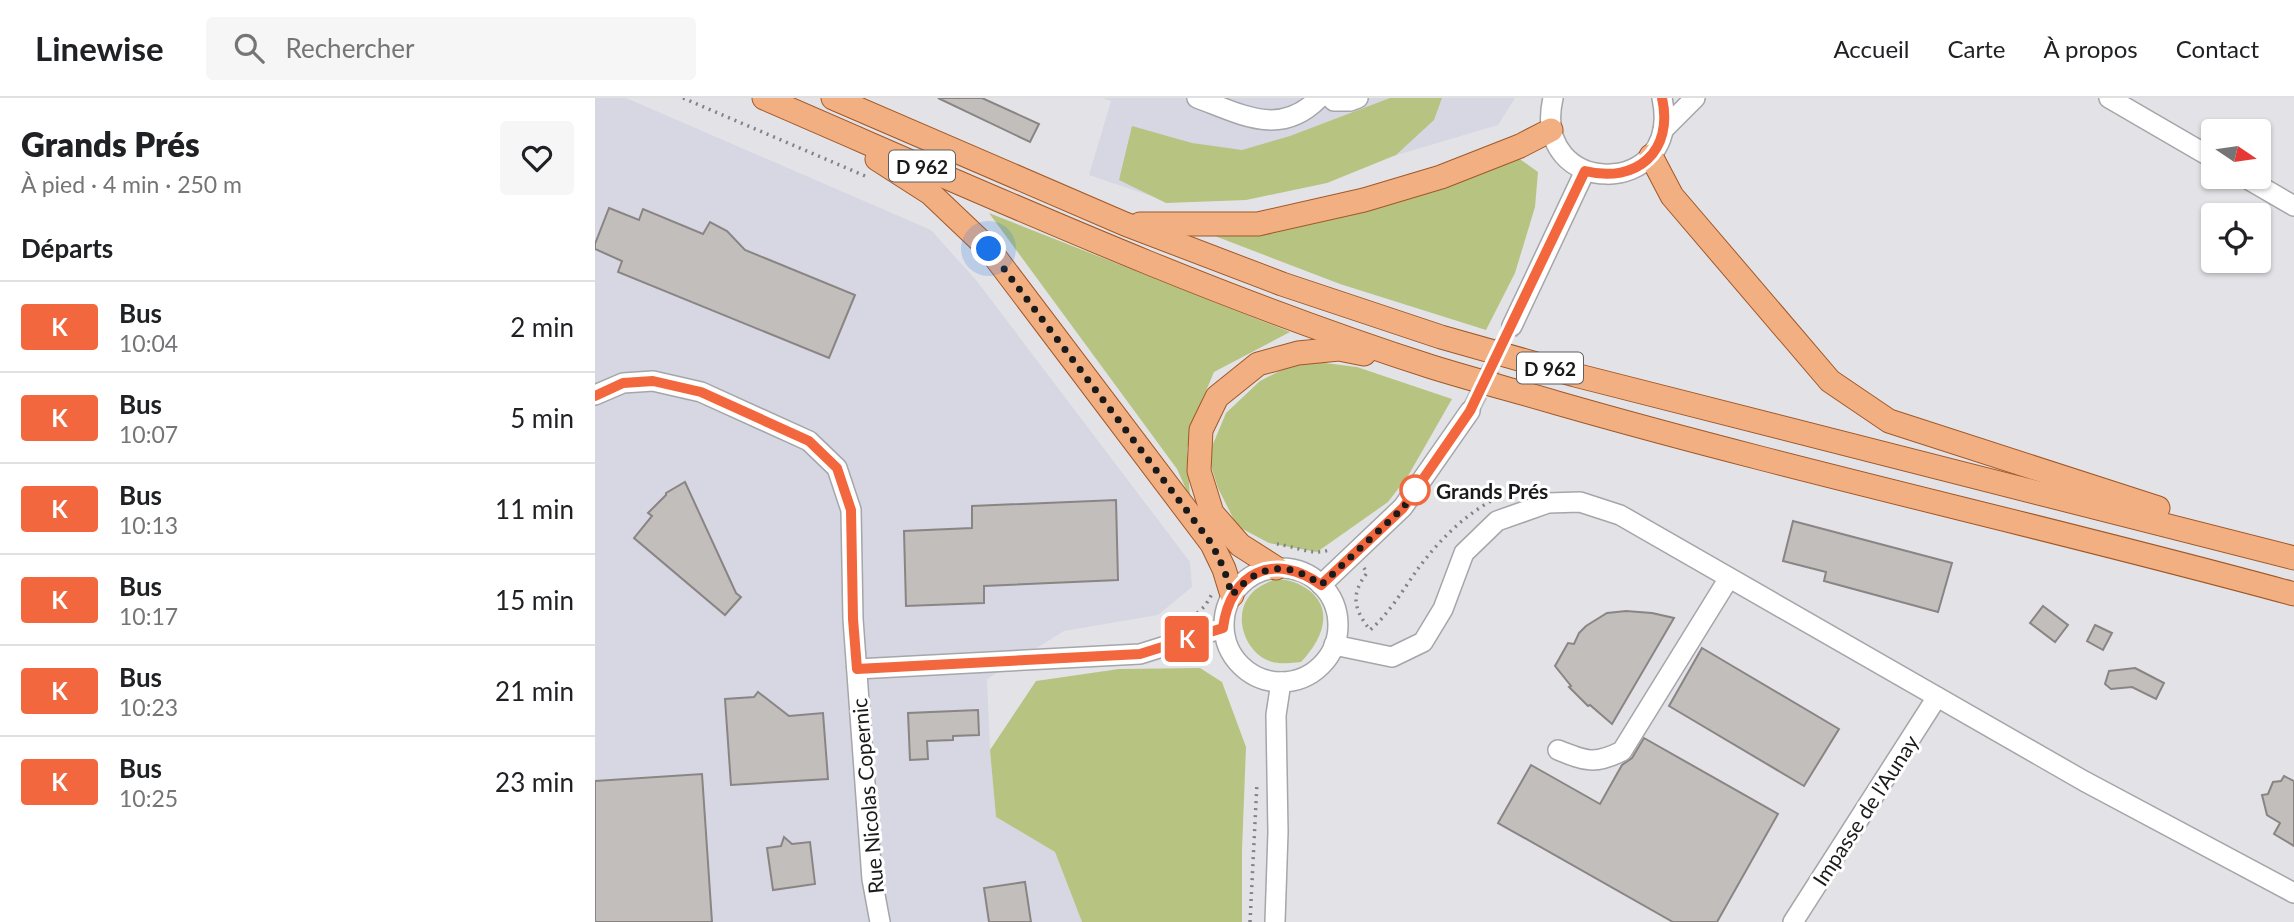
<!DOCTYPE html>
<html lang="fr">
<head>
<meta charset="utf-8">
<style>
  :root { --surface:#fff; --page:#f6f6f6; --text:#202124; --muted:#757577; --line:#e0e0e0 }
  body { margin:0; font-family:Lato,sans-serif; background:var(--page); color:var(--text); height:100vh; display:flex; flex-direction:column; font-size:26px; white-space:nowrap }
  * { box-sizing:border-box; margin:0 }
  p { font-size:23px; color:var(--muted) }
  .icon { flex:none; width:38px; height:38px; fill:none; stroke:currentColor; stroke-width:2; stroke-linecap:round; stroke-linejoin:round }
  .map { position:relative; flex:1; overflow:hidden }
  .side { display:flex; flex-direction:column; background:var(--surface); width:595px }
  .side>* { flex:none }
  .badge { padding:0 14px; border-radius:5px; font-size:24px; line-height:46px }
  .needle { width:46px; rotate:103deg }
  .tools { position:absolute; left:1606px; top:21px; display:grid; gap:14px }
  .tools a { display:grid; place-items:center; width:70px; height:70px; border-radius:7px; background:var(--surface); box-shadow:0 2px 5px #0004; font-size:35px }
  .you { position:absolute; width:35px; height:35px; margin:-18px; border:5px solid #fff; border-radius:50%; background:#1a73e8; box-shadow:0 0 0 10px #1a73e833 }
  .map>.badge { position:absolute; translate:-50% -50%; box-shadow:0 0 0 4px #fff }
  h2 { padding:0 21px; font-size:26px; line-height:63px }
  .round { display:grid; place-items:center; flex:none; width:74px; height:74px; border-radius:7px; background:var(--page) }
  .summary { display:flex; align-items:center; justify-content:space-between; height:119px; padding:0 21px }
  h1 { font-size:33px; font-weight:800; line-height:52px }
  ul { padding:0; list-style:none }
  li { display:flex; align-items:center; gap:21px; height:91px; padding:0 21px; border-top:2px solid var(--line) }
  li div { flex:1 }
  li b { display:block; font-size:26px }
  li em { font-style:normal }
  li .badge { min-width:77px; font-weight:700; text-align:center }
  header { display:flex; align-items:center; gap:42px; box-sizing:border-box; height:98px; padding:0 35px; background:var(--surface); border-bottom:2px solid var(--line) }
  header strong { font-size:33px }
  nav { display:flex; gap:38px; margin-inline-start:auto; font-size:24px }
  .search { width:490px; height:63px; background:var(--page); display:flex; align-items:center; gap:18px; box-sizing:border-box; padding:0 24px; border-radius:7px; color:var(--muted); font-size:26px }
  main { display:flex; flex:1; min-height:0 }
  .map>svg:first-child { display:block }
  .built { fill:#d6d7e2 }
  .green { fill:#b7c381 }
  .building { fill:#c2bebc; stroke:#8a8584; stroke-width:2 }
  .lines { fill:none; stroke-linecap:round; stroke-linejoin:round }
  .minor-tunnel { stroke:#bbbbbe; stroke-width:19; stroke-dasharray:19 10; stroke-linecap:butt }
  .minor-casing { stroke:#a5a6a9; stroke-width:22 }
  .major-casing { stroke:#a15827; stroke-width:25 }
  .path { stroke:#838386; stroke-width:3.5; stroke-dasharray:2 5; stroke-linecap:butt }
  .minor { stroke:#fff; stroke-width:19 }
  .major { stroke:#f2af82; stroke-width:23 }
  .line-casing { stroke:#fff; stroke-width:16 }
  .line { stroke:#f2673d; stroke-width:10 }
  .walk { stroke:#1a1a1b; stroke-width:7; stroke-dasharray:0 12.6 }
  .stop-dot { fill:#fff; stroke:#f2673d; stroke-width:3.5 }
  .labels { text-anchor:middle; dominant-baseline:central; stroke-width:6; stroke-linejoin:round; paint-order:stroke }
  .shield { fill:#fff; stroke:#5f5f5f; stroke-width:2 }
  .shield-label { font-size:19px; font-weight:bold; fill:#1a1a1b }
  .stop-label { font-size:21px; font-weight:bold; fill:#1a1a1b; stroke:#fff; text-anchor:start }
  .street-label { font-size:21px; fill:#1a1a1b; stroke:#fff }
</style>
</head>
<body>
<header>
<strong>Linewise</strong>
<div class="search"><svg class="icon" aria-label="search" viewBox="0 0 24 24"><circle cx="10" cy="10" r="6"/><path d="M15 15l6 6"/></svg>Rechercher</div>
<nav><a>Accueil</a><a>Carte</a><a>À propos</a><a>Contact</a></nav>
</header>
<main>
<section class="side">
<div class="summary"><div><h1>Grands Prés</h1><p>À pied · 4 min · 250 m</p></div><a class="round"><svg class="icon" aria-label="heart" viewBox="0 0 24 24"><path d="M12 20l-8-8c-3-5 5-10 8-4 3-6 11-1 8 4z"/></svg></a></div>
<h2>Départs</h2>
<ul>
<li><span class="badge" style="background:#f2673d;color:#fff">K</span><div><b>Bus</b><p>10:04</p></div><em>2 min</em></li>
<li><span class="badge" style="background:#f2673d;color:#fff">K</span><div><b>Bus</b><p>10:07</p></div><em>5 min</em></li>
<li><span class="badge" style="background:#f2673d;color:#fff">K</span><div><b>Bus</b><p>10:13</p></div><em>11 min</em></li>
<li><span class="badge" style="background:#f2673d;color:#fff">K</span><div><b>Bus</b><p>10:17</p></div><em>15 min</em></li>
<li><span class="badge" style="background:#f2673d;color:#fff">K</span><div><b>Bus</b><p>10:23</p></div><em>21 min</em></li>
<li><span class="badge" style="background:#f2673d;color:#fff">K</span><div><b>Bus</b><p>10:25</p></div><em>23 min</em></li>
</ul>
</section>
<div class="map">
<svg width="1699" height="824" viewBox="0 0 1699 824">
  <rect width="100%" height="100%" fill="#e3e3e7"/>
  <!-- built -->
  <g class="built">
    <polygon points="0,0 31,0 336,132 381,182 595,464 597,489 563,517 469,533 392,581 395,652 401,719 460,754 487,824 0,824"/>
    <polygon points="507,0 920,0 903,27 651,102 559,99 494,77 516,3"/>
  </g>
  <!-- green -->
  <g class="green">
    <polygon points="795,0 847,0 839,22 801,57 732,85 651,102 571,105 524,82 537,28 597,45 647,52 695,38"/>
    <polygon points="922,59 943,74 940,109 920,175 891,232 745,186 612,135"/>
    <polygon points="394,115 695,234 619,274 603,312 592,351 595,400 582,371"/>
    <polygon points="706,262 762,269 857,301 813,378 793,404 722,454 674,445 642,428 623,390 613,358 631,315 665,283"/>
    <path d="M680,481C695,482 703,484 715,493C741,515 724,545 706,564C695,565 682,567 672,562C650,552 639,520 653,500C660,489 670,486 680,481Z"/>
    <polygon points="605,570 627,584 651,649 647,752 647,824 487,824 460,754 401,719 395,652 441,583 524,571"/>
  </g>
  <!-- building -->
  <g class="building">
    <polygon points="343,0 387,0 444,26 435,44"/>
    <polygon points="14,110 44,122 48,111 108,136 115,124 132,133 150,152 260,197 234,260 23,174 27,163 0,151 0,146"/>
    <polygon points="90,384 141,495 146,499 130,517 39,440 57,418 53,415 71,397 71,395"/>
    <polygon points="521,402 523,482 389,488 389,505 311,508 309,433 377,430 377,408"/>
    <polygon points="1198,423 1357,465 1343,514 1229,483 1231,474 1188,463"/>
    <polygon points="1448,508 1473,527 1460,544 1435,525"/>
    <polygon points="1031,513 1057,515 1079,520 1017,626 995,607 993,608 974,589 976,588 960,568 973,545 979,546 984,535 991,528 1012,515"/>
    <polygon points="1500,527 1517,535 1508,552 1492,543"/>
    <polygon points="1107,550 1244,631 1209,688 1074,608"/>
    <polygon points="1540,570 1569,585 1561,601 1537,589 1516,591 1510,586 1514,573"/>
    <polygon points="163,594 194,618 228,615 233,681 136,687 130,601 159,599"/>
    <polygon points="383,612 384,637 358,638 358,642 332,643 333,661 315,662 313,615"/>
    <polygon points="1049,640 1183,716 1122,824 1078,824 903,725 936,667 1005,706 1027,667 1037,660"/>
    <polygon points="107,676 117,824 0,824 0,683"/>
    <polygon points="1689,678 1699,683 1699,748 1679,736 1685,725 1672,717 1667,697 1673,696 1678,684 1686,683"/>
    <polygon points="189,739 197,746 215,744 220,786 178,792 172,750 186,748"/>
    <polygon points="430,784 436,824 394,824 389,790"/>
  </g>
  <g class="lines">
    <!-- minor-tunnel -->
    <polyline class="minor-tunnel" points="875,313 917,228"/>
    <defs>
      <g id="minor">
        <path d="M602,0C646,16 685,40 724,0"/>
        <polyline points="736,0 739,3 755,3 763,0"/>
        <path d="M958,0C935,101 1089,102 1067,0"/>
        <polyline points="1514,0 1619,61"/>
        <polyline points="1068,32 1100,0"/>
        <polyline points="1649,79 1699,108"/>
        <polyline points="917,228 990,73"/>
        <polyline points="0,297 28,285 58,283 106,294 214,343 242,370 256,412 258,521 277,781 285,824"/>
        <circle cx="686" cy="527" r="57"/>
        <polyline points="726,487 808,409 875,313"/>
        <polyline points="739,547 797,559 828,544 848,511 869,455 902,423 953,405 985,404 1025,417 1489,683 1699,795"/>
        <polyline points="262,571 545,556 628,530"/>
        <path d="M963,652C990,663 1000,667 1027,653L1134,480"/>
        <polyline points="680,824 683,734 681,617 686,584"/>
        <polyline points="1198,824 1342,599"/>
      </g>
      <g id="major">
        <path d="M169,0C389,95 609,196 837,269C879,282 921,293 962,305C1206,375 1454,429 1699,496"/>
        <polyline points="238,0 530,126 687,186 846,239 980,277 1699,460"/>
        <polyline points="1056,58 1077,98 1235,283 1294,323 1563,410"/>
        <polyline points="282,61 335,95 394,151 617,446 629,471 637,497"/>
        <polyline points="545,126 663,126 769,102 846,79 925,48 956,32"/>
        <polyline points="681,470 645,447 617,415 604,373 606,332 622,299 663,266 703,255 744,251 769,256"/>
      </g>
    </defs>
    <!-- minor casing -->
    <use href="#minor" class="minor-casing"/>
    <!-- major casing -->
    <use href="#major" class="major-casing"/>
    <!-- path -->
    <g class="path">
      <polyline points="88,0 270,78"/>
      <path d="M682,446C698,448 721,459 736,451"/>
      <path d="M769,470L772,475C755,497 759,511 775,532C793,517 808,492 822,472C850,434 891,394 940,389"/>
      <polyline points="597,520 610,508 617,496"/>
      <polyline points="655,824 662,685"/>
    </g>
    <!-- minor -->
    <use href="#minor" class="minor"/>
    <!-- major -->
    <use href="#major" class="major"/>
  </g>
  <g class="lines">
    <defs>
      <path id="line" d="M0,298L28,285L58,283L106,294L214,343L242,370L256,412L258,521L262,571L545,556L628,530C635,474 680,453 726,487L808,410L875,313L990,73C1042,86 1079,53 1067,0"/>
    </defs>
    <!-- line casing -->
    <use href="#line" class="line-casing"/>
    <!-- line -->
    <use href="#line" class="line"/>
    <!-- walk -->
    <path class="walk" d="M394,151L617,446L629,471L637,497C664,466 692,462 726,487L808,410L822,390L820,392"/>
  </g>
  <!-- markers -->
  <circle class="stop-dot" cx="820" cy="392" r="14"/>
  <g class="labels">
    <!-- shield labels -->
    <g class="shield">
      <rect x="294" y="52.5" width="66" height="31" rx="5"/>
      <rect x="922" y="254.5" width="66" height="31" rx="5"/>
    </g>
    <g class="shield-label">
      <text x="327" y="68">D 962</text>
      <text x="955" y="270">D 962</text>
    </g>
    <!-- stop labels -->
    <g class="stop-label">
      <text x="841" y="392">Grands Prés</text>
    </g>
    <!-- street labels -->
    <g class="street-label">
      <text transform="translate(272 698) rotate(-95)">Rue Nicolas Copernic</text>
      <text transform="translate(1270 712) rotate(-57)">Impasse de l'Aunay</text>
    </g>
  </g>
</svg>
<div class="tools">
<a><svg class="needle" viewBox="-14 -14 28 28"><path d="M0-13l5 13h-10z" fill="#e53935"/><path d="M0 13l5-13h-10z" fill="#757577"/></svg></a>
<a><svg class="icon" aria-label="locate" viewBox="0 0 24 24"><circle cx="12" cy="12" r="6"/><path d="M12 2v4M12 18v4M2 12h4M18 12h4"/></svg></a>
</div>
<div class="you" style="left:394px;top:151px"></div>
<b class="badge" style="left:592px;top:541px;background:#f2673d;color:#fff">K</b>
</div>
</main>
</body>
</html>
